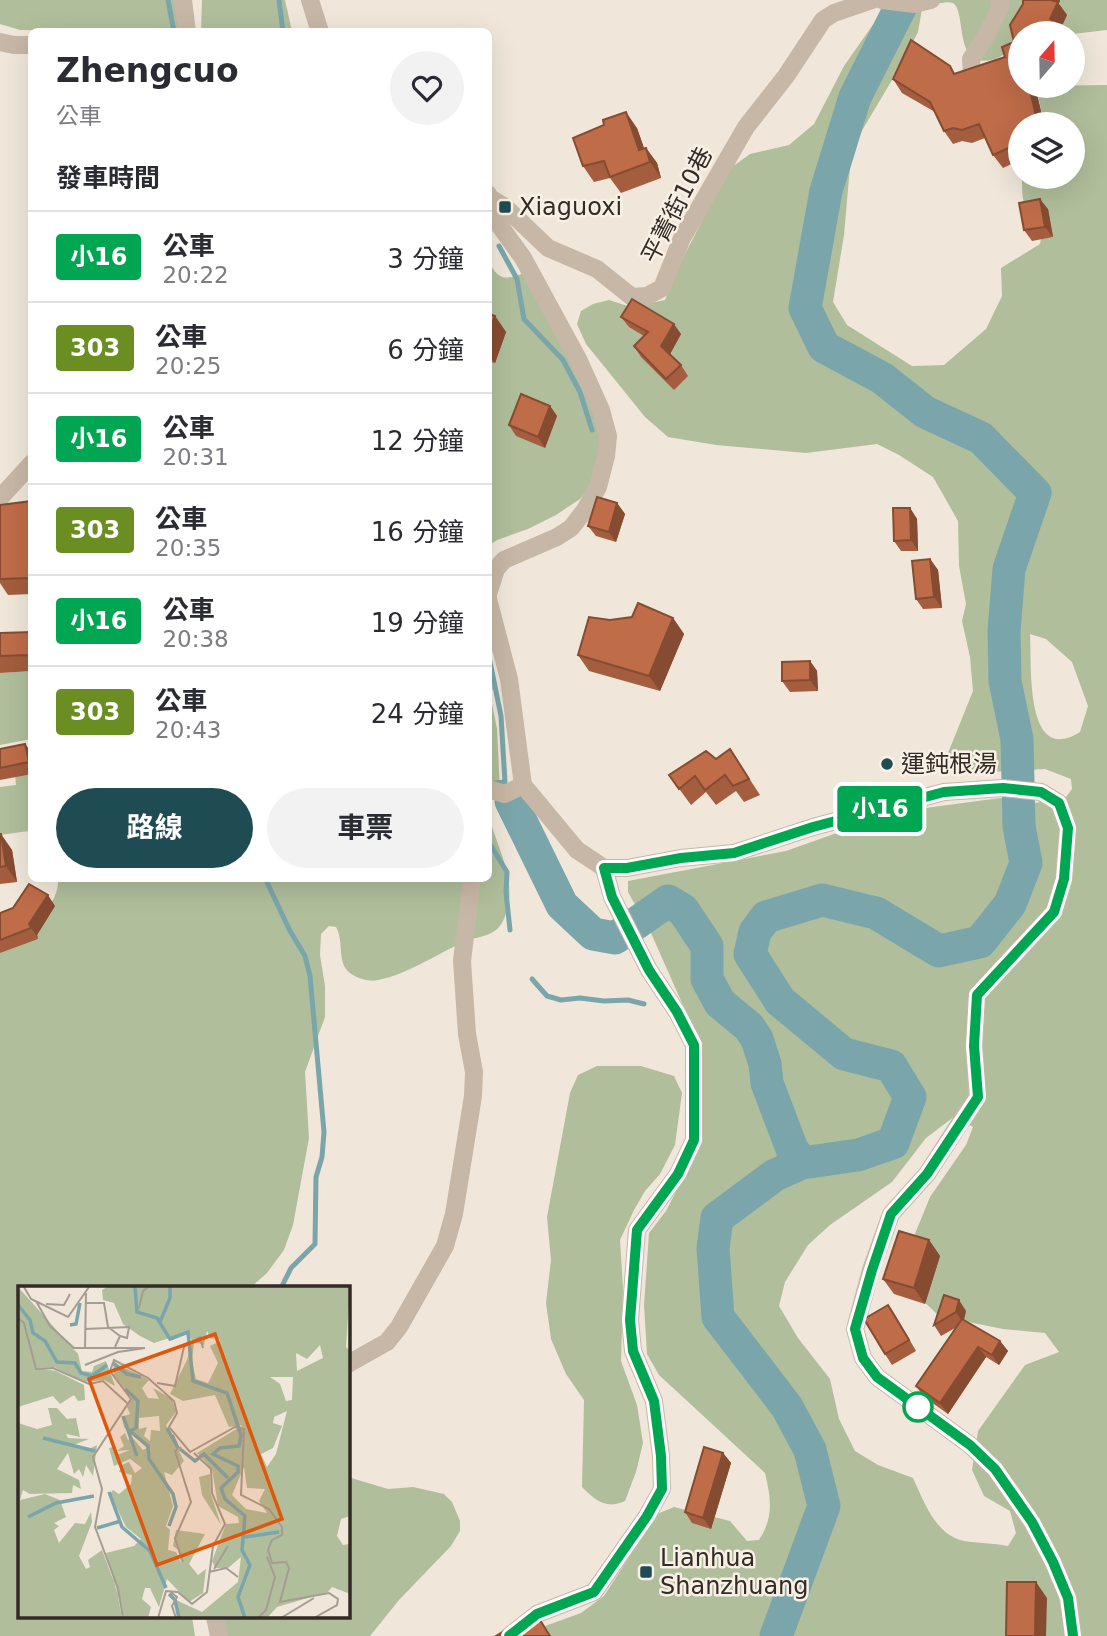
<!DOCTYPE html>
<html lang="zh-TW">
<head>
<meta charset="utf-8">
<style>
  :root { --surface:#fff; --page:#f2f2f3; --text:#2b2b33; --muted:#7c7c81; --line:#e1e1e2; --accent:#1f4c53 }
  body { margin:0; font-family:"DejaVu Sans","Noto Sans TC",sans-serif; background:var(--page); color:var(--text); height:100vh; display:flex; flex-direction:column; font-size:26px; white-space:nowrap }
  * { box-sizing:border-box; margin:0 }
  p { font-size:23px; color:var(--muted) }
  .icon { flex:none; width:38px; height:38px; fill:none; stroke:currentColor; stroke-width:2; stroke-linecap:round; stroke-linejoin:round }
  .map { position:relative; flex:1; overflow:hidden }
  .panel { position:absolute; left:28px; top:28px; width:464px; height:854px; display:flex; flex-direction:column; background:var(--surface); border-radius:10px; box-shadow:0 7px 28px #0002 }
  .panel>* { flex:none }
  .badge { padding:0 14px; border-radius:5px; font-size:24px; line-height:46px }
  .needle { width:46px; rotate:20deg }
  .buttons { position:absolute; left:1008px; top:21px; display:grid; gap:14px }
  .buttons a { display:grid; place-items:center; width:77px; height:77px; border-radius:50%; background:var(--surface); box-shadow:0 7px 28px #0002; font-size:35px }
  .map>.badge { position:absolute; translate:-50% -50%; box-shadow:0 0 0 4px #fff }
  h2 { padding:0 28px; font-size:26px; line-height:63px }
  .round { display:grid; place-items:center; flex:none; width:74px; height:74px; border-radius:37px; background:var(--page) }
  .headline { display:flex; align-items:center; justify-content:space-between; height:119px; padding:0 28px }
  h1 { font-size:33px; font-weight:700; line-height:52px }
  .primary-button { display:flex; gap:14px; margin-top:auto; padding:14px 28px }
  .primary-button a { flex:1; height:80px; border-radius:42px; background:var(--accent); color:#fff; font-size:28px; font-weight:700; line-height:80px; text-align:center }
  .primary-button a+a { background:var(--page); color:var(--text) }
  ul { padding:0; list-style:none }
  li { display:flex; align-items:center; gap:21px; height:91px; padding:0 28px; border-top:2px solid var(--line) }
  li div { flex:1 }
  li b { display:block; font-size:26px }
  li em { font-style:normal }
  li .badge { min-width:77px; font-weight:700; text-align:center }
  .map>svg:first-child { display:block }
  .green { fill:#b0be9b; fill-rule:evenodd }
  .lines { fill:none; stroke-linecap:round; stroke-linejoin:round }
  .stream { stroke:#7aa6ab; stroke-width:5 }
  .river { stroke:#7aa6ab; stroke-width:33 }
  .minor { stroke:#c7b7a6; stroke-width:18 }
  .wall { fill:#a45d3e }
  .shaded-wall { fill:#864c32 }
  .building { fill:#bf6c48; stroke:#864c32; stroke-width:2 }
  .line-casing { stroke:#fff; stroke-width:16 }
  .line { stroke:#00a651; stroke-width:10 }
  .poi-dot { fill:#1f4c53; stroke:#f8f0e5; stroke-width:2.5 }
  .stop-dot { fill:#fff; stroke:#00a651; stroke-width:3.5 }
  .labels { text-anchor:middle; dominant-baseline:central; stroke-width:5; stroke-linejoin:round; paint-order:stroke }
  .street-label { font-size:24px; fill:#342b27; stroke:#f8f0e5 }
  .poi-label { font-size:24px; fill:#342b27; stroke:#f8f0e5; text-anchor:start }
  .inset-river { fill:none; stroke:#7aa6ab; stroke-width:3.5 }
  .inset-road { fill:none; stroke:#a59c92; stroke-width:2 }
  .view { fill:#df570d; fill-opacity:0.15; stroke:#df570d; stroke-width:3.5 }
  .inset-edge { fill:none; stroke:#342b27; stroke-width:3.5 }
</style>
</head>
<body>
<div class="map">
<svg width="1107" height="1636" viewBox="0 0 1107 1636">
  <rect width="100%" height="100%" fill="#f0e7da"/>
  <!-- green -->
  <g class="green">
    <polygon points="0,0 177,0 179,31 20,30 0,24"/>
    <polygon points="202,0 285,0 292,31 201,31"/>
    <path d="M897,0H1035C1025,22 1018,54 991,60C953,68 967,12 953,3C945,0 930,6 922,9L918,32L905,58L857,139L851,156L844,235L833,302L847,325L912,366L944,365L986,329L1002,296L1001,268L1040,244L1041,239L1053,237C1028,215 1021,212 1022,177H1073V124H1044L1036,86L1107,85V1636H551L545,1626L581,1613L604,1596L657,1514L674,1507L730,1521L747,1541L759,1540C774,1517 771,1499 765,1473L659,1375L647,1354L644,1305L649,1233L666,1211L689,1166L693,1028L651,933L628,892V881L786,851L896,812L1000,798L1035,803L1066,797L1072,789L1071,779L1045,769L957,774L949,770L946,758L973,691L970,657L962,621L966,604L959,566L958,521L933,477L899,455L877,444L806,453L716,445L668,437L645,417L586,344L577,324L581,311L593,304L609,300L631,307L665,300L684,256L728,170L750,154L789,145L814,124L844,66L872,26ZM1030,634L1046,639L1072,662L1088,706L1080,732C1024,767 1032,664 1030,634ZM955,1116L973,1127L966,1145L930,1197L910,1246L918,1296L939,1316L1003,1329L1045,1333L1059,1352L1025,1365L978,1431L972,1470L984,1496L1010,1511L1016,1533L1008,1546C993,1543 978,1543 964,1541C935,1535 924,1501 913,1478L878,1465L855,1451L839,1419L830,1379L798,1338L779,1306L785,1282L808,1245L830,1225L892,1182L926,1138Z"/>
    <polygon points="1060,0 1107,0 1107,30 1073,34 1059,32"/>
    <path d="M488,260C499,281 503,280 525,273L574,357L602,439L592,484L580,499L556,515L528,529L497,540L488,546Z"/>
    <polygon points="31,671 31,739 0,745 0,673"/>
    <polygon points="488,684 497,729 500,791 488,803"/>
    <polygon points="31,760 31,834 29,831 0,835 0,787 16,785 14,763"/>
    <path d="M488,813C495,842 515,876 508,906C507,913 502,926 496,930C486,938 473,937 462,943C435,955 408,974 378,980C370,982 360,979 353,975C335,965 345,942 336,927L329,926L321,934L320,955L325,986V1017L305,1072L309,1138L293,1225L284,1250L267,1273L250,1288H19V1617H192L195,1636H0V946C22,929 60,910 58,879L488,878Z"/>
    <path d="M597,1066H641L674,1076L682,1093L675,1145L660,1174L645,1191L634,1210L620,1240L623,1288L621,1361L637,1405L643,1443L636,1472L625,1501C606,1510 595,1500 582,1487L584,1400L566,1374L551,1339L546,1303L551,1260L547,1217L570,1093L578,1075Z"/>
    <polygon points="348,1477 388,1489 413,1487 444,1494 452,1502 460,1521 460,1531 451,1546 399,1600 370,1636 210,1636 208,1617 348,1617"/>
  </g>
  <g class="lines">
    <!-- stream -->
    <g class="stream">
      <polyline points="168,0 174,32"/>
      <polyline points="279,0 283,32"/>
      <polyline points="499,246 517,279 524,319 563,360 580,392 592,430"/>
      <polyline points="488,652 501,716 505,782 495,783"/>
      <polyline points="488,679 490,688 488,698"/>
      <polyline points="488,841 507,872 506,892 510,930"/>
      <polyline points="265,878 289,929 305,956 310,976 324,1132 322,1157 316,1177 315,1244 291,1268 281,1288"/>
      <polyline points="532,979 547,996 561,1000 580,998 604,1001 628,1000 644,1004"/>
    </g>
    <!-- river -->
    <g class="river">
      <polyline points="511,801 562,905 593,934 615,938 668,901 683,910 707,946 707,979 720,1003 749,1027 757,1039 765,1064 767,1083 792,1149 802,1163"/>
      <polyline points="776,1636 824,1506 810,1450 787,1407 718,1317 713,1248 717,1218 775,1175 802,1163 858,1155 893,1143 910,1097 891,1066 844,1054 780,1001 750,954 755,932 766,917 822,900 876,913 939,951 980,942 1010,904 1026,863 1019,826 1017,739 1005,681 1004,631 1009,569 1035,493 981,438 925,412 882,378 824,347 805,308 826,191 855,97 904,0"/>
    </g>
    <!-- minor -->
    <g class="minor">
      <polyline points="183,0 187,32"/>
      <polyline points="310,0 320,32"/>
      <polyline points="882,0 914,4 931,0"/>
      <polyline points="0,42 14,45 32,45"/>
      <polyline points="972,74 971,59 986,36 1001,5 999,0"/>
      <polyline points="488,194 492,215 523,258 578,359 601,410 608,436 606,456 598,487 585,510 571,528 557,537 504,560 496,569 488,594"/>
      <polyline points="490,198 505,207 548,248 597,269 632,297 647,296 662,288 682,238 746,127 786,76 823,20 834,13 872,0"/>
      <polyline points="0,498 32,463"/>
      <polyline points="488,599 509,679 523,785 577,850 604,868 627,868 681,858 734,853 813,827 944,792 1003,788 1041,792 1059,803 1068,828 1064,879 1054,912 977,995 974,1046 977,1097 927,1174 891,1214 871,1270 855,1329 863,1358 877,1377 970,1445 995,1469 1032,1522 1053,1562 1068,1598 1073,1636"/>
      <polyline points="488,789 505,794 523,785"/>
      <polyline points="348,1364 387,1342 399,1327 445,1246 454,1214 473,1096 474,1072 467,1034 462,961 472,878"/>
      <polyline points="215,1617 219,1636"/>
      <polyline points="509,1636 537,1614 594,1592 647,1516 662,1489 661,1456 654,1401 633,1351 630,1320 637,1230 678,1174 694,1140 694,1045 677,1012 649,970 612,897 604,868"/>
    </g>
  </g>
  <!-- wall -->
  <g class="wall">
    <polygon points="1023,0 1060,0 1059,4 1067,15 1060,30 1062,33 1020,33 1020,86 1035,86 1044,124 1020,124 1020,160 1003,168 993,155 985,138 972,143 962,141 953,144 944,131 935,112 902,93 893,79 955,74 1005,57 1014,42"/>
    <polygon points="637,128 644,148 646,148 657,163 661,178 621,193 610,178 594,182 583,166"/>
    <polygon points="1048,209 1053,237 1032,241 1024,230"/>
    <polygon points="488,314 495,316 506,332 495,363 488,361"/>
    <polygon points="621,317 681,334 670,354 681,365 688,376 674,390 641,357 634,346 644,336 629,327"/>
    <polygon points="550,406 557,416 545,448 516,436 509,425"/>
    <polygon points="32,501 32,594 8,595 0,583 0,505"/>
    <polygon points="617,503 625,514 616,542 596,536 588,526"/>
    <polygon points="910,508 917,519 918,551 901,551 894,541"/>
    <polygon points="930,559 938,570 942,608 923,609 916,599"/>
    <polygon points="673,618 684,634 660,691 589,671 578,655 610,620"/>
    <polygon points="32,632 32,671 0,673 0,633"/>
    <polygon points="810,661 817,671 818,691 790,692 782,681"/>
    <polygon points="25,744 32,753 32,774 0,780 0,749"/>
    <polygon points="730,749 760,795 744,802 736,791 716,805 706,792 691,805 669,775 716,759"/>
    <polygon points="0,834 12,850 17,882 0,884"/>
    <polygon points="55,906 37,935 38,939 0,953 0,913"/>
    <polygon points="929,1240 940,1256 925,1304 894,1294 883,1279"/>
    <polygon points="944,1295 966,1311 964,1320 1000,1341 1008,1351 999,1365 986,1357 948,1414 924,1397 916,1386 957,1327 941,1336 934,1325"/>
    <polygon points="888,1305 916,1351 892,1365 885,1354"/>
    <polygon points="723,1453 731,1463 711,1529 692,1523 685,1512"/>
  </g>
  <!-- shaded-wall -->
  <g class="shaded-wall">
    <polygon points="1049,0 1060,0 1059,4 1067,15 1060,30 1062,33 1046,33 1050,19"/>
    <polygon points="1029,86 1035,86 1044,124 1038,124"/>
    <polygon points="626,112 637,128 649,163 639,150"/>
    <polygon points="646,148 657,163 661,178 650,162"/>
    <polygon points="1040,199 1048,209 1053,237 1045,227"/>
    <polygon points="495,316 506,332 495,363 488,354 488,334"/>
    <polygon points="674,324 681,334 669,356 661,346"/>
    <polygon points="550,406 557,416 545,448 538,437"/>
    <polygon points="617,503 625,514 616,542 609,532"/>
    <polygon points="910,508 917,519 918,551 911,540"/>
    <polygon points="930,559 938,570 942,608 934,597"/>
    <polygon points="673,618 684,634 660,691 649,676"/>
    <polygon points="810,661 817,671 818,691 810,680"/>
    <polygon points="25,744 32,753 32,766 29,762"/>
    <polygon points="1,834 12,850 17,882 6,866"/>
    <polygon points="48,895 55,906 37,935 38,939 29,924"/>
    <polygon points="929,1240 940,1256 925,1304 914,1288"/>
    <polygon points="959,1300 966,1311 963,1323 956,1312"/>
    <polygon points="888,1305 895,1315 916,1351 909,1340"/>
    <polygon points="1000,1341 1008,1351 999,1365 992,1355"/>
    <polygon points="978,1347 986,1357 948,1414 940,1403"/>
    <polygon points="723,1453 731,1463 711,1529 703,1518"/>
    <polygon points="1036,1582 1047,1598 1046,1636 1035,1636"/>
  </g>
  <!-- building -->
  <g class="building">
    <polygon points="1023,0 1051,0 1058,2 1050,19 1054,21 1046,33 1020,33 1020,86 1029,86 1038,124 1020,124 1020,151 1018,152 1015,145 993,155 979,124 962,130 953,128 944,131 930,102 893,79 911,40 950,66 954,74 1005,57 1002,47 1014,42 1010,25 1023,4"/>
    <polygon points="626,112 639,150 646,148 650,162 610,177 604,161 583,166 573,138 604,125 603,120"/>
    <polygon points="1040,199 1045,227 1024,230 1019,203"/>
    <polygon points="632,299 674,324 661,346 681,365 666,379 634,346 648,332 621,317"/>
    <polygon points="488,314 495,316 488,334"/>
    <polygon points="521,394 550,406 538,437 509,425"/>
    <polygon points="597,497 617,503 609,532 588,526"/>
    <polygon points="32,501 32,578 0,579 0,505"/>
    <polygon points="893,508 910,508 911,540 894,541"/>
    <polygon points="930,559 934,597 916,599 912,561"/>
    <polygon points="638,603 673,618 649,676 578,655 589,617 610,620 632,617"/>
    <polygon points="32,632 32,655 0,656 0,633"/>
    <polygon points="810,661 810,680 782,681 782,662"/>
    <polygon points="25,744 29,762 0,768 0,749"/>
    <polygon points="730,749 749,779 733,786 725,775 705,790 695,776 679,789 669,775 706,751 716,759"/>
    <polygon points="0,834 1,834 6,866 0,867"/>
    <polygon points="29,884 48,895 29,924 31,928 0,940 0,913 13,908"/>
    <polygon points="899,1231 929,1240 914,1288 883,1279"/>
    <polygon points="944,1295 959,1300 956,1312 934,1325"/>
    <polygon points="888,1305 909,1340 885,1354 864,1319"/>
    <polygon points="962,1319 1000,1341 992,1355 978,1347 940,1403 916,1386"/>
    <polygon points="704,1447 723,1453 703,1518 685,1512"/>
    <polygon points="1007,1582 1036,1582 1035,1636 1006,1636"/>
    <polygon points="535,1612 550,1636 496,1636"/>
  </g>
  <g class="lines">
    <defs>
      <polyline id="line" points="509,1636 537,1614 594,1592 647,1516 662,1489 661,1456 654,1401 633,1351 630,1320 637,1230 678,1174 694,1140 694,1045 677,1012 649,970 612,897 604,868 627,868 681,858 734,853 813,827 944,792 1003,788 1041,792 1059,803 1068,828 1064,879 1054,912 977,995 974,1046 978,1097 927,1174 891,1214 872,1270 855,1329 863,1358 877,1377 970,1445 995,1469 1032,1522 1053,1562 1068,1598 1073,1636"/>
    </defs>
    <!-- line casing -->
    <use href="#line" class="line-casing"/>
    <!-- line -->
    <use href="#line" class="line"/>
  </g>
  <!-- markers -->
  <g class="poi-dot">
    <rect x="498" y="200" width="14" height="14" rx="3.5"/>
    <circle cx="887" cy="764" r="7"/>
    <rect x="639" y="1565" width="14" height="14" rx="3.5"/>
  </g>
  <circle class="stop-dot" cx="918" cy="1407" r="14"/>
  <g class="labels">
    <!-- street labels -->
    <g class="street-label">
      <text transform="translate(677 205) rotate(-63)">平菁街10巷</text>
    </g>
    <!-- poi labels -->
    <g class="poi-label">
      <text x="519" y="207">Xiaguoxi</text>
      <text x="901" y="764">運鈍根湯</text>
      <text x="660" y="1558">Lianhua<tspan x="660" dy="28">Shanzhuang</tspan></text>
    </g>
  </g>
  <!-- overview -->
  <g transform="translate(18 1286)">
    <rect width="332" height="332" fill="#f0e7da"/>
    <path d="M0,1L60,68L64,85L74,86L76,80L88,75L97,100L86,94L66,96L36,81L19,82L38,85L66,99L67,114L60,115L56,109L42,118L35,110L0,121ZM89,1H332L328,61L333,66L332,230L323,233L319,250L325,259L332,258V308L314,301L310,306L259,321L249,332H160L158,314L184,326L220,296L223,271L210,282H197L194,275L208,238L221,237L220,231L200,220L194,183L179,167L225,139L211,141L197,109L165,115L152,108L169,74L174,55L170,46L136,57L122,50L105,38L96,17L85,14L84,4ZM189,45L193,53L199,51L202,55L192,60L200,77L190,97L178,93L174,76L176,56L186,59ZM302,59L305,72L279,85L278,67L289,73ZM252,91H275L274,114L268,115L262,98ZM269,125L258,168L249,181L243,168L255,162L264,140L255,137L256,131ZM226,181L229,202L247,203L241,215L249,227L228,223L214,209ZM95,76L131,94L124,102L130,112L141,113L135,102L154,113L158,126L148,139L166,175L154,189L146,186L155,220L148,240L152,244L150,264L158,266L163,277L160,264L155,260L158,244L187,248L171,278L180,289L188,283L185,307L171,316L149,293L141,321L132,302H127L124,313L133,321L130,332H106L88,267L116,260L123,253L108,241L92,208L95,204L101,208L113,198L114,189L101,186L104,179L111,176L117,187L124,182L112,173L96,180L91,162L95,161L99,169L112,164L99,165L106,160L102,151L107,147L110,154L114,151L125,164L129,162L106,141L104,131L112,128L109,121L114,111L96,90ZM141,130L142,145L133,144L132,155L126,150L129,141L121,143V132ZM30,122H39L49,133L58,132L62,151L48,148L50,152L71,153L53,160L69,164L79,159L75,190L68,179L65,191L61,183L56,188L50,167L39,183L61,194L63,203L55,199L54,207L12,208L5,204L2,214L27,208L42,214L48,231L36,237L41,240L36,244L41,257L57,237L67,238L73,226L74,236L61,270L68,283L72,281L70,274L84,264L98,301L104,332H0V137L19,143L34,139ZM192,188L193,208L203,239L184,209L181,191Z" fill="#b0be9b" fill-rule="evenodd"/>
    <path class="inset-river" d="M117,1L119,26L139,32L152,53L170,46L175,95L209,107L223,149L221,160L202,162L195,168L220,180V186L203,202L207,213L227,230L224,264L232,279L220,311L227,332M0,19L12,34L15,47L27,55L39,76L57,77L63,87L74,90L89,79M142,36L152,12V1M52,39L58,38L62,17M95,77L109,88L123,91M107,103L120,115L118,142L112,145L130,160L131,173L155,208L158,221L151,240M105,130L119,170M149,142L160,162L154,149M25,152L77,165M162,163L177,175L186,168L210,192M91,206L104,241L132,265L148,302M10,231L38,217L76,210M79,242L103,235M227,251L261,246M151,308L157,314L161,332"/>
    <path class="inset-road" d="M6,1L13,13L50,31L71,1M18,15L32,40L56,62H67L68,7M68,17H86L90,41L102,50L97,61M28,18L46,19L52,8M121,22L125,5L130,1M0,32L6,37L18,83L35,82L71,98L85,95L109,117M67,43L111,41L109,52L102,50M67,79L100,66L127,62H67M139,97L157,100L166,61L182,51L185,62M163,161L157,165L173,216L157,252L165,276M196,283L210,260M191,286L208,282L220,291M151,305L159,311L154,320L158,332M105,332L100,302L77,241L84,203L75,171L113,113L92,85L96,74L130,92L156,115L159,127L151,141L172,166L217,141L226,143L223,209L251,223L264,241V249L254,254L250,264L254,277L268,276L271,282L262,316L311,307L320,313L319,319L296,332M140,332L148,305L160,306L174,318L189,306L195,260L207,238L194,207L193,183L176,167M240,332L248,324L257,291L249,271M263,332L296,312"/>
    <path class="view" d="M197,48L264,233L139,279L71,93Z"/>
    <rect width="332" height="332" class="inset-edge"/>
  </g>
</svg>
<div class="buttons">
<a><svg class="needle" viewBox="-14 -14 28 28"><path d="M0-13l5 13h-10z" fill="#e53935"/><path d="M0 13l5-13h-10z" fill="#7c7c81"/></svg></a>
<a><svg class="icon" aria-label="layers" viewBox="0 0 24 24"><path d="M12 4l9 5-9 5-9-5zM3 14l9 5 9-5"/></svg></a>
</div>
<b class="badge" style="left:880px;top:809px;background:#00a651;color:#fff">小16</b>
<section class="panel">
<div class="headline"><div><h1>Zhengcuo</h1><p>公車</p></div><a class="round"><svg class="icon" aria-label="heart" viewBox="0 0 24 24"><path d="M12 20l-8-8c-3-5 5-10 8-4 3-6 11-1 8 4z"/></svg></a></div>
<h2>發車時間</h2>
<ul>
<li><span class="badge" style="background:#00a651;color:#fff">小16</span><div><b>公車</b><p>20:22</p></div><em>3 分鐘</em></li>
<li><span class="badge" style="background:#6b8e23;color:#fff">303</span><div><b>公車</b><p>20:25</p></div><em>6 分鐘</em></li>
<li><span class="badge" style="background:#00a651;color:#fff">小16</span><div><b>公車</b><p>20:31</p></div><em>12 分鐘</em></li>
<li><span class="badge" style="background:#6b8e23;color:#fff">303</span><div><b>公車</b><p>20:35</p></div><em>16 分鐘</em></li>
<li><span class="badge" style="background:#00a651;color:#fff">小16</span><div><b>公車</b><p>20:38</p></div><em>19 分鐘</em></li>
<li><span class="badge" style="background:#6b8e23;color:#fff">303</span><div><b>公車</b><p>20:43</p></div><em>24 分鐘</em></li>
</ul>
<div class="primary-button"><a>路線</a><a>車票</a></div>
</section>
</div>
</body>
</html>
